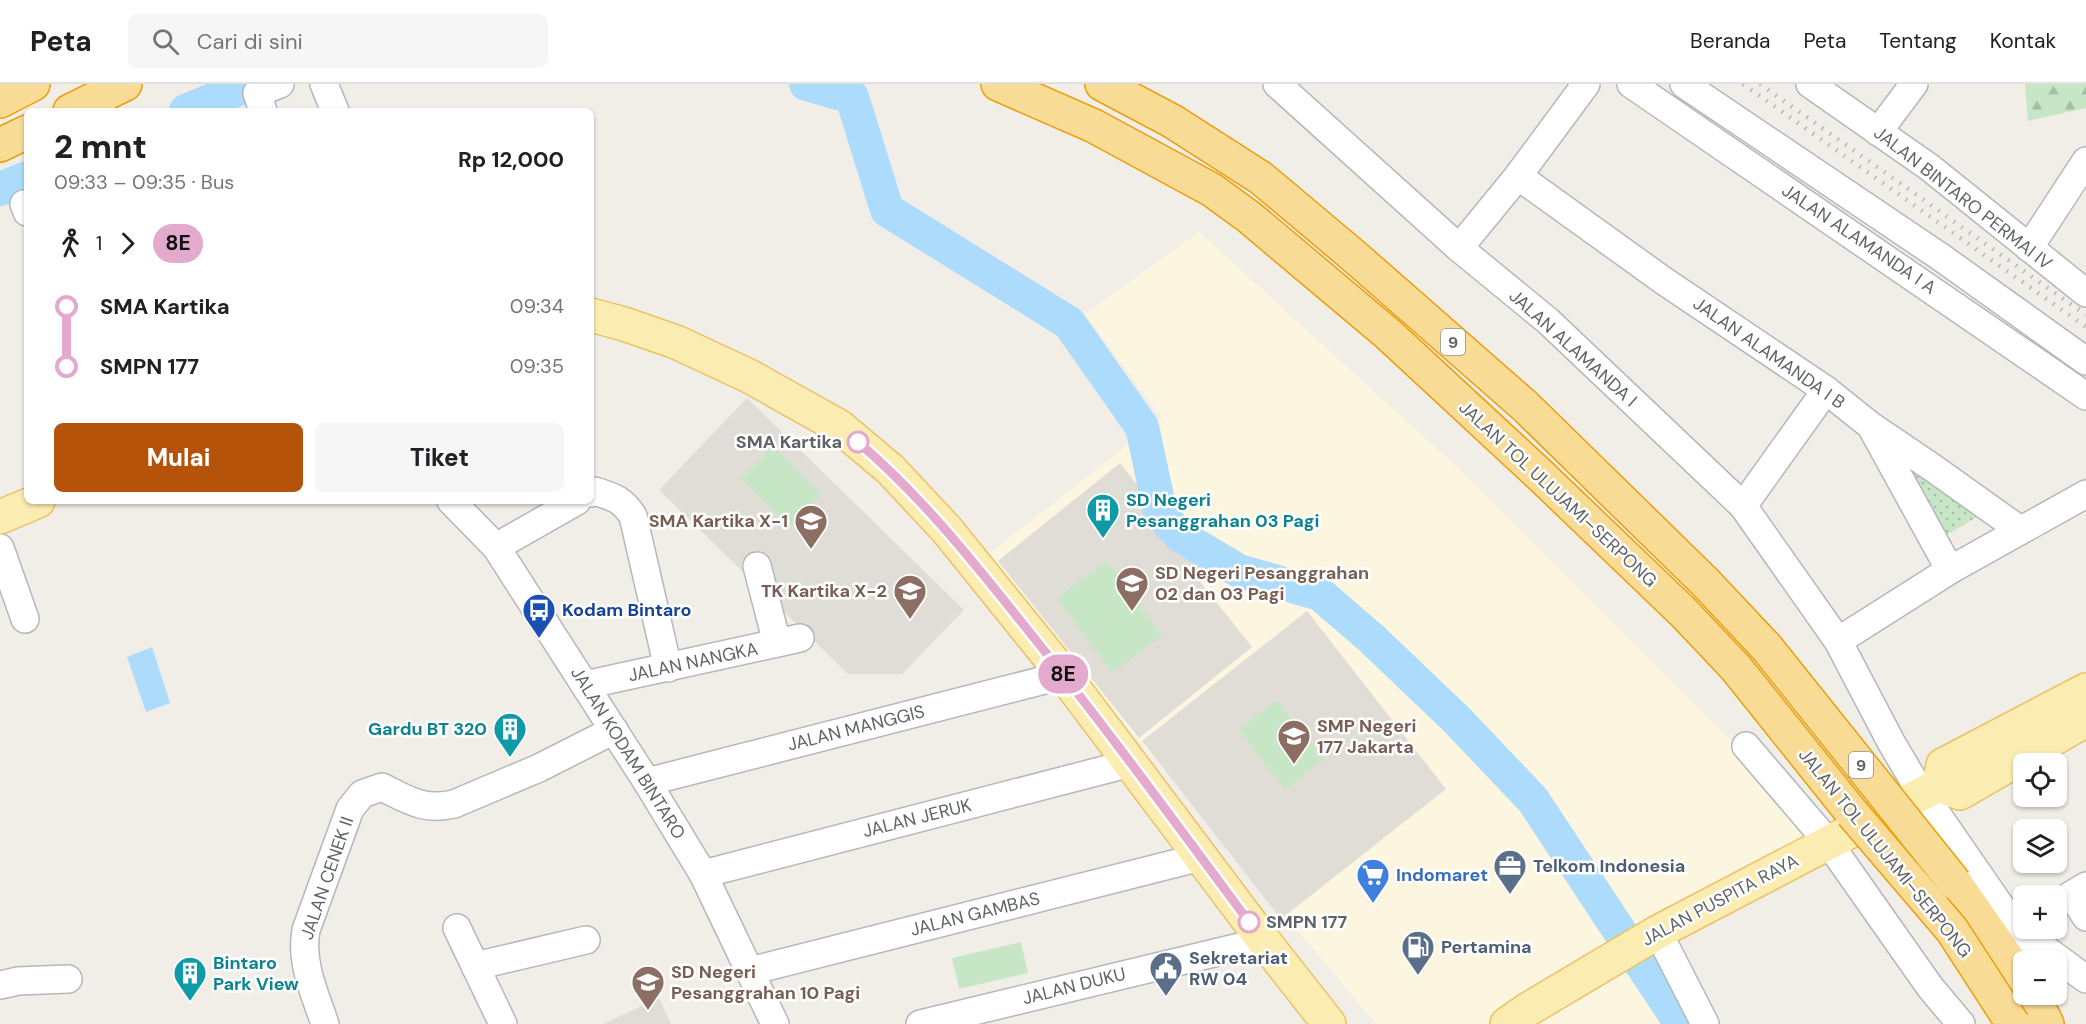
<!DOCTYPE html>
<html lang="id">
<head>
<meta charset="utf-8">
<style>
  :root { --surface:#fff; --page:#f6f6f6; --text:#202124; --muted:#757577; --line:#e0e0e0; --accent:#b45309 }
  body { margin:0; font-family:"DM Sans",sans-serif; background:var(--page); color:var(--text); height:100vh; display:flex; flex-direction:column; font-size:22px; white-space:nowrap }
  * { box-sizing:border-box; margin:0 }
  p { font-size:20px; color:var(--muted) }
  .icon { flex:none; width:33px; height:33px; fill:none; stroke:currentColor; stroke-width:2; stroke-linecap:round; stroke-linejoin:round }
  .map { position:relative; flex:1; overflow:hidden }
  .details { position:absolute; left:24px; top:24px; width:570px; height:396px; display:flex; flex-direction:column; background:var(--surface); border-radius:9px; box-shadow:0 2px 4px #0004 }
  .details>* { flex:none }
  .badge { padding:0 12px; border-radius:20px; font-size:21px; line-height:39px }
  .controls { position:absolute; left:2013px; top:669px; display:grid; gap:12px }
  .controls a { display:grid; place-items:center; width:54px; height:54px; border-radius:9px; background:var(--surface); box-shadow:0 2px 4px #0004; font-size:30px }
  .map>.badge { position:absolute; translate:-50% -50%; box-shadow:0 0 0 3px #fff }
  .legs { display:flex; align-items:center; gap:9px; height:66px; padding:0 30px; font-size:20px }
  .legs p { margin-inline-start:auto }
  .headline { display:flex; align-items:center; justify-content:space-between; height:102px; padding:0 30px }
  h1 { font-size:33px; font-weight:800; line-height:45px }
  .cta { display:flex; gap:12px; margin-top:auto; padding:12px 30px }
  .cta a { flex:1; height:69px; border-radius:9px; background:var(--accent); color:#fff; font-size:24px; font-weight:800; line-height:69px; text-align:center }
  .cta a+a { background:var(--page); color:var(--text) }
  ul { padding:0 30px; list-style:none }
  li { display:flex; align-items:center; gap:21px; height:60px; font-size:22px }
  li i { display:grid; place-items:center; width:9px; height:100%; margin:0 8px; background:currentColor }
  li i::after { content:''; width:15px; height:15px; margin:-8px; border:4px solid; border-radius:50%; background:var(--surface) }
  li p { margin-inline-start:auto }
  li:first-child i { background:linear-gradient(#0000 50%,currentColor 0) }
  li:last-child i { background:linear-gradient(currentColor 50%,#0000 0) }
  header { display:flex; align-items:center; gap:36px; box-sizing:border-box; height:84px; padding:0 30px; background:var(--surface); border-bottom:2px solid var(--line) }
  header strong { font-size:28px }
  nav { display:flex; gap:33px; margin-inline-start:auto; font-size:21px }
  .search { width:420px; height:54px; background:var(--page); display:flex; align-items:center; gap:15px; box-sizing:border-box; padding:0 21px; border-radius:9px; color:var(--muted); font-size:22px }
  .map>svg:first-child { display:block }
  .commercial { fill:#fcf5e0 }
  .education { fill:#e0ddd6 }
  .forest { fill:url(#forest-firs) }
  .park { fill:url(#park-dots) }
  .pitch { fill:#c7e6c6 }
  .water { fill:#acdbfb }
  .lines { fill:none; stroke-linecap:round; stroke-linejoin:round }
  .river { stroke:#acdbfb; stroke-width:34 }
  .minor-casing { stroke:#b4b7bb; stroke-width:30 }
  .major-casing { stroke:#ebc165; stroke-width:36 }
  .highway-casing { stroke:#ec9e0c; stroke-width:36 }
  .minor { stroke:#fff; stroke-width:27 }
  .major { stroke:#fbedb1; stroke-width:33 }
  .highway { stroke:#f8dc96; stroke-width:33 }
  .rail { stroke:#b5b6b7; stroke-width:4.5; stroke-dasharray:1.5 8; stroke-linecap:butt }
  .highway-bridge-casing { stroke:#ec9e0c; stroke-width:36; stroke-linecap:butt }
  .highway-bridge { stroke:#f8dc96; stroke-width:33 }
  .line-1-casing { stroke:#fff; stroke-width:14 }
  .line-1 { stroke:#e3aacd; stroke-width:9 }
  .stop-1-dot { fill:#fff; stroke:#e3aacd; stroke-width:3 }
  .labels { text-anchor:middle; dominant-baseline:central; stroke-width:5; stroke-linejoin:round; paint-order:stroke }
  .shield { fill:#fff; stroke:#8f9295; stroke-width:1.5 }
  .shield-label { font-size:16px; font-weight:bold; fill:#5f6367 }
  .street-label { font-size:18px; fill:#5f6367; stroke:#fff }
  .stop-label { font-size:18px; font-weight:bold; fill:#5f6367; stroke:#fff; text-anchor:end }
  .culture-label { font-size:18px; font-weight:bold; fill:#0d838f; stroke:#fff; text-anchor:start }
  .education-label { font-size:18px; font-weight:bold; fill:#785e54; stroke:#fff; text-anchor:start }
  .transit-label { font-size:18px; font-weight:bold; fill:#164399; stroke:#fff; text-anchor:start }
  .service-label { font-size:18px; font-weight:bold; fill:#4e5e75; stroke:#fff; text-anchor:start }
  .shop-label { font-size:18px; font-weight:bold; fill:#366cbe; stroke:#fff; text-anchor:start }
</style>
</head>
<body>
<header>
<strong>Peta</strong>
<div class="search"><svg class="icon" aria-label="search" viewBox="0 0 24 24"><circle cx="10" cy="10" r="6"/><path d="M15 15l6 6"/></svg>Cari di sini</div>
<nav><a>Beranda</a><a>Peta</a><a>Tentang</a><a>Kontak</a></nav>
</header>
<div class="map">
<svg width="2086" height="940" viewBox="0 0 2086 940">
  <defs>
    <pattern id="forest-firs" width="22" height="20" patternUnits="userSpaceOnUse" patternTransform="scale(1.5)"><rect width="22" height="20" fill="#c7e6c6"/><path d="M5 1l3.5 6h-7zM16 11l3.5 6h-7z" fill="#a5bea5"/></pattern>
    <pattern id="park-dots" width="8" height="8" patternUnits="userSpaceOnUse" patternTransform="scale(1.5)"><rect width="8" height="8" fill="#c7e6c6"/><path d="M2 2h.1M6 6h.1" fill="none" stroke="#a5bea5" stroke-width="1.8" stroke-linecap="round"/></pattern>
  </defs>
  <rect width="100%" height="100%" fill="#f0eee7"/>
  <!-- commercial -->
  <polygon class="commercial" points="1199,148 1469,394 1838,763 1653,870 1693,940 1376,940 985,473 1162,334 1085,230"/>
  <!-- education -->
  <g class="education">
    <polygon points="747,314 964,526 902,590 848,590 659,406"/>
    <polygon points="1120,379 1206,487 1197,494 1252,563 1139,654 998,477"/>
    <polygon points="1307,527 1446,705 1281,835 1142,657"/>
    <polygon points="659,914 671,940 603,940"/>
  </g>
  <!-- forest -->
  <polygon class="forest" points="2025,0 2086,0 2086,24 2028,37"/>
  <!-- park -->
  <polygon class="park" points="1870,351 1977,433 1928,462"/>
  <!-- pitch -->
  <g class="pitch">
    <polygon points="773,362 821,410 789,442 741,395"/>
    <polygon points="1107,477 1162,552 1112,589 1057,514"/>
    <polygon points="1277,616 1324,675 1285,706 1239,646"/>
    <polygon points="1021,858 1028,889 959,905 952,874"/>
  </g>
  <!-- water -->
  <polygon class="water" points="152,563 170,619 146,628 127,573"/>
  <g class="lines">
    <!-- river -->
    <g class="river">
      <polyline points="806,0 852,13 887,126 1069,239 1142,343 1161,431 1182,453 1239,487 1320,510 1371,554 1456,635 1533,716 1681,940"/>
      <polyline points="186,27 250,0"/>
      <polyline points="0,105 27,94"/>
    </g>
    <defs>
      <g id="minor">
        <polyline points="324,0 335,27"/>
        <polyline points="1277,0 1459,164 1548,237 1743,422 1838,557 1891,658 1914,697 2019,849 2031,859 2041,862 2086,895"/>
        <polyline points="1631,0 2086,312"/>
        <polyline points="1684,0 1942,174 2086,277"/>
        <polyline points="1810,0 1929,83 2086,209"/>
        <polyline points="263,27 257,9 280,0"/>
        <polyline points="1878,48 1914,0"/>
        <polyline points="1518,92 1664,197 1826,306 1871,342 1933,384 2020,446"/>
        <polyline points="24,120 27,128"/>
        <polyline points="1459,164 1518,92 1586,0"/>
        <polyline points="2029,164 2086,77"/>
        <polyline points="1873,346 1950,486"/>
        <path d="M591,409L595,407C613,413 622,415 633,432L668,584"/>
        <polyline points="451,417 496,463 647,698 703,790 775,940"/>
        <polyline points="1743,422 1826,306"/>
        <polyline points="496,463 577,417"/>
        <polyline points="0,464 25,535"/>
        <polyline points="757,482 777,559"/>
        <polyline points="1838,557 1950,486 2086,410"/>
        <polyline points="585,601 800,554"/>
        <polyline points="1746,662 1828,758 1930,903 1961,940"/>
        <polyline points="647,698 1064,591"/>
        <polyline points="703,790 1131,679"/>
        <polyline points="2072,811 2086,833"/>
        <polyline points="2056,820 2086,802"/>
        <polyline points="457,844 503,940"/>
        <polyline points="1658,848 1705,940"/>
        <polyline points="475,882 586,856"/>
        <polyline points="750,887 1201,773"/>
        <polyline points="0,901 18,897 68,895"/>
        <path d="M325,940C315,910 300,879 306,846L350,725L362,710L382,703C408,716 424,727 454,720L539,684L614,646"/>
        <polyline points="920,940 1264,857"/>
      </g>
      <g id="major">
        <polyline points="591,231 624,240 676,258 749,292 840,343 891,386 947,446 1064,591 1264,857 1329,940"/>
        <polyline points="0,433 38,417"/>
        <polyline points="1939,701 1943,681 2086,606"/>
        <polyline points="1939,701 1960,709 2086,636"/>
        <polyline points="1507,940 1527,926 1658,848 1939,701"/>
      </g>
      <g id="highway">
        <polyline points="998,0 1094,42 1212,106 1249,133 1388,250 1538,389 1683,528 1736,584 1852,729"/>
        <polyline points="1102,0 1172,37 1261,94 1355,173 1525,322 1705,498 1767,564"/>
        <polyline points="0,17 33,0"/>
        <polyline points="70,27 125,0"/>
        <polyline points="0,61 27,48"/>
        <polyline points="1955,799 2024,898"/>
        <polyline points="2032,910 2047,940"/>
      </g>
    </defs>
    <!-- minor casing -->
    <use href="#minor" class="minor-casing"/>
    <!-- major casing -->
    <use href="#major" class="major-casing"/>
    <!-- highway casing -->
    <use href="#highway" class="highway-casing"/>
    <!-- minor -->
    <use href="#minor" class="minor"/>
    <!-- major -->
    <use href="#major" class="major"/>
    <!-- highway -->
    <use href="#highway" class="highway"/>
    <!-- rail -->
    <g class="rail">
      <polyline points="1743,0 2086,243"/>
      <polyline points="1760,0 2086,231"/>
    </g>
    <defs>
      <g id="highway-bridge">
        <polyline points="1767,564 1955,799"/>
        <polyline points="1852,729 1952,846 2013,940"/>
      </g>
    </defs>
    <!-- highway-bridge casing -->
    <use href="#highway-bridge" class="highway-bridge-casing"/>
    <!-- highway-bridge -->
    <use href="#highway-bridge" class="highway-bridge"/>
  </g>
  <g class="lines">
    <defs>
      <path id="line-1" d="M858,358C921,412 972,476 1023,540C1101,637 1175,738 1249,838"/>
    </defs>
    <!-- line-1 casing -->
    <use href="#line-1" class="line-1-casing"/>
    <!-- line-1 -->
    <use href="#line-1" class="line-1"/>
  </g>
  <!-- icons -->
  <defs>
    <symbol id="building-pin" viewBox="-11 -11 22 30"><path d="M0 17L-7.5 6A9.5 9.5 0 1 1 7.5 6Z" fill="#0f9aa8" stroke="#fff"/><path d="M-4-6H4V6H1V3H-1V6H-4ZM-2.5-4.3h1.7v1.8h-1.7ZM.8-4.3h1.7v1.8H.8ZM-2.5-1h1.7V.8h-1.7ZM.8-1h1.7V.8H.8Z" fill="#fff"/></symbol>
    <symbol id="school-pin" viewBox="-11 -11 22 30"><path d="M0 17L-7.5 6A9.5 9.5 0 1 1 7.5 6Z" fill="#8d6e63" stroke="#fff"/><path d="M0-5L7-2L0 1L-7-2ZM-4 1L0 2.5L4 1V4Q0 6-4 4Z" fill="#fff"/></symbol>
    <symbol id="bus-pin" viewBox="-11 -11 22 30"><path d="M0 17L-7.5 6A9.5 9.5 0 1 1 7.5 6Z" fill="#1a4fb4" stroke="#fff"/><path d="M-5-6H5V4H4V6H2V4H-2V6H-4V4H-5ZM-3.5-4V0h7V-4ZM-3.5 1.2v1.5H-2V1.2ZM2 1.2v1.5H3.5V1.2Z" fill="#fff"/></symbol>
    <symbol id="office-pin" viewBox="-11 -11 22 30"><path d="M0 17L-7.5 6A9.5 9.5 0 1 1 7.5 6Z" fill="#5c6f8a" stroke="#fff"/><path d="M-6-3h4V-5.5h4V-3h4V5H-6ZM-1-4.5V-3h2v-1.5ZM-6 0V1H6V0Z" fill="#fff"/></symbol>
    <symbol id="supermarket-pin" viewBox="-11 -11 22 30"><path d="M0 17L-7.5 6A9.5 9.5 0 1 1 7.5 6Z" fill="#3f7fe0" stroke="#fff"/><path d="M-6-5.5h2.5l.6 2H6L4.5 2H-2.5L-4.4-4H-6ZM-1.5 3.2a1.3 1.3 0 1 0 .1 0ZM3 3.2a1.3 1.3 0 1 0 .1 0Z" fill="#fff"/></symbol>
    <symbol id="fuel-pin" viewBox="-11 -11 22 30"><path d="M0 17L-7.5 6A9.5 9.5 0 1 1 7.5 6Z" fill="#5c6f8a" stroke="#fff"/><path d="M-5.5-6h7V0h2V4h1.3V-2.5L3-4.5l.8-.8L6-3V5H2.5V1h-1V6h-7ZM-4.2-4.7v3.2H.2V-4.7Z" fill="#fff"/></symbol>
    <symbol id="civic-pin" viewBox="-11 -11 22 30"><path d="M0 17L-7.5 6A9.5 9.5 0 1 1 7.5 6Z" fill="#5c6f8a" stroke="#fff"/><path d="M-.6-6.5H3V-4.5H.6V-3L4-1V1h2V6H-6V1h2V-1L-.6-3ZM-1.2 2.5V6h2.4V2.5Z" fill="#fff"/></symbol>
  </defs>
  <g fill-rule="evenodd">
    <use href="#building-pin" x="1084" y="407" width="38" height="52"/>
    <use href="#school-pin" x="792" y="418" width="38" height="52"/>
    <use href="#school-pin" x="1113" y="480" width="38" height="52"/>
    <use href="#school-pin" x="891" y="488" width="38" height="52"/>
    <use href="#bus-pin" x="520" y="507" width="38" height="52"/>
    <use href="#building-pin" x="491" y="626" width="38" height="52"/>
    <use href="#school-pin" x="1275" y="633" width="38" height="52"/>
    <use href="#office-pin" x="1491" y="763" width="38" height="52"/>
    <use href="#supermarket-pin" x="1354" y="772" width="38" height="52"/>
    <use href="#fuel-pin" x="1399" y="844" width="38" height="52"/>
    <use href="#civic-pin" x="1147" y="865" width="38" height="52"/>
    <use href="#building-pin" x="171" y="870" width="38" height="52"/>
    <use href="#school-pin" x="629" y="879" width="38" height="52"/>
  </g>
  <!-- markers -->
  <g class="stop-1-dot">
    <circle cx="858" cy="358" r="10"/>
    <circle cx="1249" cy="838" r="10"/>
  </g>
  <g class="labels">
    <!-- shield labels -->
    <g class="shield">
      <rect x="1441" y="245" width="24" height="26" rx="4.5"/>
      <rect x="1849" y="668" width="24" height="26" rx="4.5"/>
    </g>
    <g class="shield-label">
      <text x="1453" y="258">9</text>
      <text x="1861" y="681">9</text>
    </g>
    <!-- street labels -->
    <g class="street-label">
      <text transform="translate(1963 114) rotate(38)">JALAN BINTARO PERMAI IV</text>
      <text transform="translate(1859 155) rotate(34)">JALAN ALAMANDA I A</text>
      <text transform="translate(1573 264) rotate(42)">JALAN ALAMANDA I</text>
      <text transform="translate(1769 269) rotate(35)">JALAN ALAMANDA I B</text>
      <text transform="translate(1558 410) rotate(43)">JALAN TOL ULUJAMI–SERPONG</text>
      <text transform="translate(693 578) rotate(-12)">JALAN NANGKA</text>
      <text transform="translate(856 644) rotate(-14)">JALAN MANGGIS</text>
      <text transform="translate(628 669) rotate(58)">JALAN KODAM BINTARO</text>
      <text transform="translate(917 734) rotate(-14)">JALAN JERUK</text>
      <text transform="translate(1885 769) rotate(51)">JALAN TOL ULUJAMI–SERPONG</text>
      <text transform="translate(327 794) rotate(-71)">JALAN CENEK II</text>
      <text transform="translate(1720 816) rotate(-28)">JALAN PUSPITA RAYA</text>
      <text transform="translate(975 830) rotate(-14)">JALAN GAMBAS</text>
      <text transform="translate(1074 902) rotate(-14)">JALAN DUKU</text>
    </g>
    <!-- stop labels -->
    <g class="stop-label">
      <text x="842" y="358">SMA Kartika</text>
      <text x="1266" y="838" text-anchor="start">SMPN 177</text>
    </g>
    <!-- culture labels -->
    <g class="culture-label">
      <text x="1126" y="416">SD Negeri<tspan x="1126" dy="21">Pesanggrahan 03 Pagi</tspan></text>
      <text x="487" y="645" text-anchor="end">Gardu BT 320</text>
      <text x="213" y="879">Bintaro<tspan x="213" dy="21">Park View</tspan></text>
    </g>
    <!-- education labels -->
    <g class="education-label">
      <text x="788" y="437" text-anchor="end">SMA Kartika X-1</text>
      <text x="1155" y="489">SD Negeri Pesanggrahan<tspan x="1155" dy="21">02 dan 03 Pagi</tspan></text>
      <text x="887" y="507" text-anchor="end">TK Kartika X-2</text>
      <text x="1317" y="642">SMP Negeri<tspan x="1317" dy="21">177 Jakarta</tspan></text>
      <text x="671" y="888">SD Negeri<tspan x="671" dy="21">Pesanggrahan 10 Pagi</tspan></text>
    </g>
    <!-- transit labels -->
    <g class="transit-label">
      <text x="562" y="526">Kodam Bintaro</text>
    </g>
    <!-- service labels -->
    <g class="service-label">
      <text x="1533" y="782">Telkom Indonesia</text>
      <text x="1441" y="863">Pertamina</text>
      <text x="1189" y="874">Sekretariat<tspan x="1189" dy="21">RW 04</tspan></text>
    </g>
    <!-- shop labels -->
    <g class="shop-label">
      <text x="1396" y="791">Indomaret</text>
    </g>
  </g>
</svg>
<div class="controls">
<a><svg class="icon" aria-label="locate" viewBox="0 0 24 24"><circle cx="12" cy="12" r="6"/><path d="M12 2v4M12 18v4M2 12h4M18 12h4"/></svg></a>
<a><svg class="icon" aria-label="layers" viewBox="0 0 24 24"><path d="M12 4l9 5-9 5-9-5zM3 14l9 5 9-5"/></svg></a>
<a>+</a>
<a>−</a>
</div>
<b class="badge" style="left:1063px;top:590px;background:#e3aacd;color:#111">8E</b>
<section class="details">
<div class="headline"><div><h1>2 mnt</h1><p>09:33 – 09:35 · Bus</p></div><b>Rp 12,000</b></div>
<div class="legs"><svg class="icon" aria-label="walk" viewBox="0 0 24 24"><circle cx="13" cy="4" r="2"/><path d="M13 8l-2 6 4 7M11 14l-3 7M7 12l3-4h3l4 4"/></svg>1<svg class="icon" aria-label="forward" viewBox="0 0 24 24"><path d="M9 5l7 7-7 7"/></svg><b class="badge" style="background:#e3aacd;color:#111">8E</b></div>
<ul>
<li><i style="color:#e3aacd"></i><b>SMA Kartika</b><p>09:34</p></li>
<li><i style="color:#e3aacd"></i><b>SMPN 177</b><p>09:35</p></li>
</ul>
<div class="cta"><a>Mulai</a><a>Tiket</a></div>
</section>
</div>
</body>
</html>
